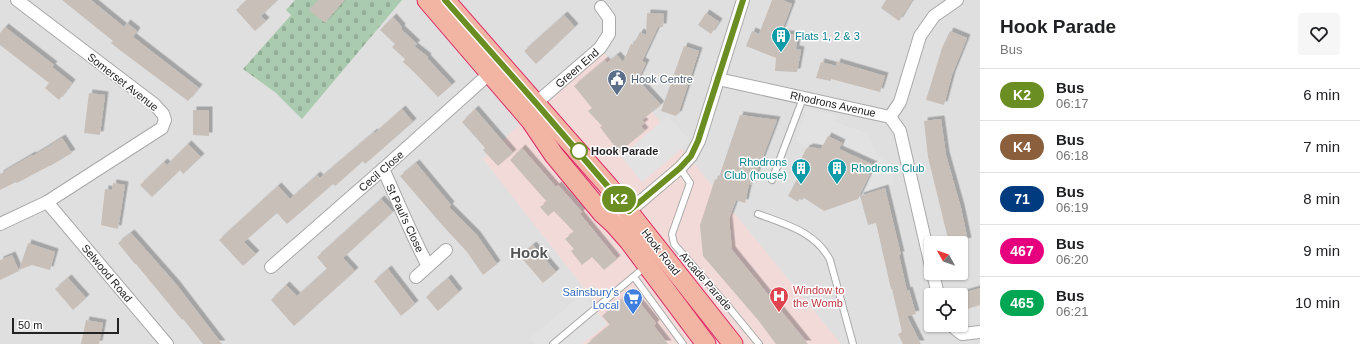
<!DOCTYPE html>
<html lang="en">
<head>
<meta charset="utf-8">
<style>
  :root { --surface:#fff; --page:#f6f6f6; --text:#202124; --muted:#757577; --line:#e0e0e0 }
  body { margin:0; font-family:Helvetica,sans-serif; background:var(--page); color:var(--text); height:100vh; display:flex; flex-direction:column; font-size:15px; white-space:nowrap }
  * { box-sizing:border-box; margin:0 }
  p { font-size:13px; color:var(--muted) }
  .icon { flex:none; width:22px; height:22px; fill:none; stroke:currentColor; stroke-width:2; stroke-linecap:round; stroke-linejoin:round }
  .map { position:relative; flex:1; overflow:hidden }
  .side { display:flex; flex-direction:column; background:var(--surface); width:380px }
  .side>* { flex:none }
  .badge { padding:0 8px; border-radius:13px; font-size:14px; line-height:26px }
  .needle { width:26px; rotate:310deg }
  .tools { position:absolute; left:924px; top:236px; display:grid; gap:8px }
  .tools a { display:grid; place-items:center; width:44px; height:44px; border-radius:4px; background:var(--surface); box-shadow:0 1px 3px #0004; font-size:20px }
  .scale { position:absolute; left:12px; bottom:10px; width:107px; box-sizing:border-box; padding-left:4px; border:2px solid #222; border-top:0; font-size:11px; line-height:14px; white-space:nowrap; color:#222; -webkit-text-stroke:3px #fff; paint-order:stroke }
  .map>.badge { position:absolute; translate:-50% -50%; box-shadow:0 0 0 2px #fff }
  .round { display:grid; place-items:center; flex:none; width:42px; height:42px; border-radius:4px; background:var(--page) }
  .overview { display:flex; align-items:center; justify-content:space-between; height:68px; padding:0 20px }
  h1 { font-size:19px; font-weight:700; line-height:30px }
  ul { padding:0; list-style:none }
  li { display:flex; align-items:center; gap:12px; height:52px; padding:0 20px; border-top:1px solid var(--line) }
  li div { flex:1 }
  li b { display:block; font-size:15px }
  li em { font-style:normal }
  li .badge { min-width:44px; font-weight:700; text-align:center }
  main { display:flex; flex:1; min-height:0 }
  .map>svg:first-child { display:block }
  .residential { fill:#e0dfdf; fill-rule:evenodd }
  .commercial { fill:#f2dad9 }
  .cemetery { fill:url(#cemetery-stones) }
  .parking { fill:#e2e2e2 }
  .building { fill:#c7bfb8; filter:url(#shadow) }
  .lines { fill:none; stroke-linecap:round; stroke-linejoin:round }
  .service-casing { stroke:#a9a9a9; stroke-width:8 }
  .minor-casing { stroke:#a9a9a9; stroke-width:14 }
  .trunk-casing { stroke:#dc2a67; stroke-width:21 }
  .service { stroke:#fff; stroke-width:6 }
  .minor { stroke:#fff; stroke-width:12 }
  .trunk { stroke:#f2b4a3; stroke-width:19 }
  .line-casing { stroke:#fff; stroke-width:9 }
  .line { stroke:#6b8e23; stroke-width:6 }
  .stop-dot { fill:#fff; stroke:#6b8e23; stroke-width:2 }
  .labels { text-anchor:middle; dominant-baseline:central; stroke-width:3; stroke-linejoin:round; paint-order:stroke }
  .culture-label { font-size:11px; fill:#0d838f; stroke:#fff; text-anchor:start }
  .street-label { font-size:11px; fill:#222; stroke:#fff }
  .service-label { font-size:11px; fill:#4e5e75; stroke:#fff; text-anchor:start }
  .stop-label { font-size:11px; font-weight:bold; fill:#222; stroke:#fff; text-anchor:start }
  .health-label { font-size:11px; fill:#be3a42; stroke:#fff; text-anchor:start }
  .shop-label { font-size:11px; fill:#366cbe; stroke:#fff; text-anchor:end }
  .district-label { font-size:15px; font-weight:bold; fill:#555; stroke:#fff }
</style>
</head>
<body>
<main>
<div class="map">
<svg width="980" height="344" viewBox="0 0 980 344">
  <defs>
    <pattern id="cemetery-stones" width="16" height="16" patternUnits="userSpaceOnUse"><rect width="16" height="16" fill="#aacbaf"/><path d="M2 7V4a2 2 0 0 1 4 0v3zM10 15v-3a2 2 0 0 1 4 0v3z" fill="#92ae96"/></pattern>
    <filter id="shadow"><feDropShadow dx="3.5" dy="-3.5" stdDeviation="0" flood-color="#0004"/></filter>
  </defs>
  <rect width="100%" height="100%" fill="#f2efe9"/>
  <!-- residential -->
  <path class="residential" d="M0,0H980V344H0ZM931,243H961V273H931ZM931,295H961V325H931Z"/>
  <!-- commercial -->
  <polygon class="commercial" points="600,48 841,344 553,344 598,306 483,159"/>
  <!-- cemetery -->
  <polygon class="cemetery" points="295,0 402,0 302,119 276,93 243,69 291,15 286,10"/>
  <!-- parking -->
  <g class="parking">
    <polygon points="806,109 836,115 836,122 868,134 877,155 889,164 894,184 859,196 875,162 840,146 842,143 828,136 819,153 813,148 809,148 796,141"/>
    <polygon points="668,116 691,141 642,182 621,156"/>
    <polygon points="582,294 607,324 582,344 535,344 530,338"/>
  </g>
  <!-- building -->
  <g class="building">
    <polygon points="62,0 91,0 124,27 127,23 137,31 133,37 199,88 188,101 121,51 111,43 113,41"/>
    <polygon points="247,0 278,0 261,16 266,21 255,31 236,10"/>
    <polygon points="318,0 345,0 325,23 309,10"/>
    <polygon points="772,0 782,0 792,4 781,33 797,35 796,49 801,50 797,72 775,71 776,58 746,46 752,31 759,34"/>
    <polygon points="886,0 912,0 899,21 881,8"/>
    <polygon points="647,13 664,14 663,27 658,27 642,61 646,63 638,80 661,105 642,120 645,123 641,126 645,131 619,152 600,127 602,126 588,111 592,108 574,86 605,60 607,63 617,55 623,62 631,44 633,45 640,32 646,35"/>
    <polygon points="706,13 719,22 711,34 698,25"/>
    <polygon points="564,15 575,27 536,64 524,51"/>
    <polygon points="393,17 402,27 401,29 417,44 414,46 428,57 427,58 452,85 438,97 414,72 403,62 405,59 392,47 395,44 380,30"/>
    <polygon points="5,27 54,65 52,67 72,83 59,100 45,88 49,83 0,45 0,33"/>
    <polygon points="950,31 967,38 952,75 944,105 926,100 942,48"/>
    <polygon points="684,46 699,51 678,115 677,114 676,116 661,111"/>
    <polygon points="821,62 836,66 837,62 885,76 880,92 831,79 831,81 816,78"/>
    <polygon points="89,93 105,95 100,135 84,133"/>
    <polygon points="402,109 413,122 365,164 363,161 335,186 333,184 287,224 277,213 244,242 256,254 243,266 219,240 278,186 290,199 317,175 320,178 374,132 375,133"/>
    <polygon points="475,109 513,153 498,166 483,150 485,148 462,122"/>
    <polygon points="193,110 209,110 209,136 193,135"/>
    <polygon points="740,115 777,120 752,185 749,184 745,203 736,200 729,219 732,250 808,344 776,344 758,320 703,256 700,225 715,179 718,180"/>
    <polygon points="941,119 946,155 961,208 968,241 960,243 949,243 928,157 924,121"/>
    <polygon points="828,136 842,143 839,149 874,165 858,199 824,211 804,198 802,200 799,199 798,202 788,196 803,168 798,165 806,149 810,147 821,149"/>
    <polygon points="62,138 72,153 50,166 49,166 17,183 16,182 0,190 0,174 32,155 33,156"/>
    <polygon points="188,144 201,157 183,174 180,170 152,197 140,185 164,162 167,165"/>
    <polygon points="522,148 556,187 558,185 582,212 580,214 617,259 604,270 592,257 582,265 571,251 574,249 565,239 574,232 554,211 548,216 540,207 547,202 510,160"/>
    <polygon points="416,163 451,205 449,207 477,235 497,264 483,275 467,252 443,226 400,176"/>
    <polygon points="113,183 125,185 118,229 101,225 105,189 112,190"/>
    <polygon points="885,188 901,255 899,255 907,291 909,290 916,314 907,316 921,344 903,344 898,334 902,332 892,289 891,289 876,223 868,225 860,196"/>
    <polygon points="381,199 393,212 343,258 355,271 294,326 271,300 286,285 297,296 327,269 317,257"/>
    <polygon points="131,233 176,284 222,344 203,344 183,319 182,320 136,264 135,264 118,243"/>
    <polygon points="28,243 55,252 50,270 32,265 19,270"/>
    <polygon points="533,245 556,272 543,283 520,256"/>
    <polygon points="12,255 19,271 0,280 0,260"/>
    <polygon points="388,269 415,304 401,316 374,281"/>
    <polygon points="68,278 86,298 73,310 55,289"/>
    <polygon points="448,278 459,292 438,311 426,297"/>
    <polygon points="980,288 980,305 964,310 961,295 960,294"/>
    <polygon points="631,292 656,323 654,326 668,344 587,344 610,325 602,316"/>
    <polygon points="86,320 103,323 99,344 81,344"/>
  </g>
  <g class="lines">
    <defs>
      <g id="service">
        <polyline points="680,168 690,183 672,234 674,244 727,305 759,344"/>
        <polyline points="772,180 803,98"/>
        <path d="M758,214C785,224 816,232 830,260L853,344"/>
        <polyline points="634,277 683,344"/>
        <polyline points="553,344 645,267"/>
      </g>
      <g id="minor">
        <polyline points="718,79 890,117 900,131 931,266"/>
        <polyline points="536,103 600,48 609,34 609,18 601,7"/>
        <polyline points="890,117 900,102 920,36 934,16 957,0"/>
        <path d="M383,169C398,201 411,234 428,266"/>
        <polyline points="47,202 167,344"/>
        <polyline points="0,224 47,202 162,128 165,120 163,114 154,104 17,0"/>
        <polyline points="614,224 680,168 691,156 699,141 743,0"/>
        <polyline points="271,267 383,169 489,74"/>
        <polyline points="933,273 938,295"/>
        <polyline points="416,277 446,250"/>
        <polyline points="951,325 962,334 980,332"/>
      </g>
      <g id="trunk">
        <polyline points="427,0 531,121 554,155 602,213 614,224 629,241 706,344"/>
        <polyline points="445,0 609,187 733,344"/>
      </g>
    </defs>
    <!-- service casing -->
    <use href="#service" class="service-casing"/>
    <!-- minor casing -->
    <use href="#minor" class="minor-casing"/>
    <!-- trunk casing -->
    <use href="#trunk" class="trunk-casing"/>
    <!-- service -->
    <use href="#service" class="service"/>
    <!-- minor -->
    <use href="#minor" class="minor"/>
    <!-- trunk -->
    <use href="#trunk" class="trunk"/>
  </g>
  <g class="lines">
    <defs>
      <polyline id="line" points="445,0 536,103 629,211 680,168 691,156 698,141 743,0"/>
    </defs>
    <!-- line casing -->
    <use href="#line" class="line-casing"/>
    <!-- line -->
    <use href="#line" class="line"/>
  </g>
  <!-- icons -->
  <defs>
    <symbol id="building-pin" viewBox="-11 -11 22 30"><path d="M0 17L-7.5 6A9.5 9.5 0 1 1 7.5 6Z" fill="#0f9aa8" stroke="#fff"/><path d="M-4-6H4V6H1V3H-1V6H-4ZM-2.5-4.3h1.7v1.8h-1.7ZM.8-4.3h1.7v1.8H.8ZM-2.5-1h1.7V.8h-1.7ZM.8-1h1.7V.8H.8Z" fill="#fff"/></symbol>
    <symbol id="civic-pin" viewBox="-11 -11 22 30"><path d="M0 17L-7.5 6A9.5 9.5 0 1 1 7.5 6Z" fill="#5c6f8a" stroke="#fff"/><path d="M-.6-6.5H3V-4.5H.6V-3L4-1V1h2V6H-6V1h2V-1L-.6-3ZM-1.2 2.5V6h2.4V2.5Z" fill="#fff"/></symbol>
    <symbol id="hospital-pin" viewBox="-11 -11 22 30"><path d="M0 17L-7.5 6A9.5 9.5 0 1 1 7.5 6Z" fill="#e0444e" stroke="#fff"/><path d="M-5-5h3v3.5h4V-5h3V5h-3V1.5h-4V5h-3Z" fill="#fff"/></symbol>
    <symbol id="supermarket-pin" viewBox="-11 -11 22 30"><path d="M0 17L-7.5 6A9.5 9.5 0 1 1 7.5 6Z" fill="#3f7fe0" stroke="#fff"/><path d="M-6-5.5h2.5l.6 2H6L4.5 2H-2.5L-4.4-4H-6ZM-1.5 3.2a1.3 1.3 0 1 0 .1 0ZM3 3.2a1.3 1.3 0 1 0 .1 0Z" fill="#fff"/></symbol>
  </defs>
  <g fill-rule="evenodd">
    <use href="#building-pin" x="770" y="25" width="22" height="30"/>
    <use href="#civic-pin" x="606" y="68" width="22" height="30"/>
    <use href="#building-pin" x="790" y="157" width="22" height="30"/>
    <use href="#building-pin" x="826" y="157" width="22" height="30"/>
    <use href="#hospital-pin" x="768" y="285" width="22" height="30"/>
    <use href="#supermarket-pin" x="622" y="287" width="22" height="30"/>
  </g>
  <!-- markers -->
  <circle class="stop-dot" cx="579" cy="151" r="8"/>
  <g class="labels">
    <!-- culture labels -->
    <g class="culture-label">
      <text x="795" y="36">Flats 1, 2 &amp; 3</text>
      <text x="787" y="162" text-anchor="end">Rhodrons<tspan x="787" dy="13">Club (house)</tspan></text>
      <text x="851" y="168">Rhodrons Club</text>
    </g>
    <!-- street labels -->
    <g class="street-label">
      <text transform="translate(577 68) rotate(-41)">Green End</text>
      <text transform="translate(123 82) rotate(38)">Somerset Avenue</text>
      <text transform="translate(833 104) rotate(12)">Rhodrons Avenue</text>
      <text transform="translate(381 171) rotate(-41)">Cecil Close</text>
      <text transform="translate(405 218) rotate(65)">St Paul's Close</text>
      <text transform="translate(661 252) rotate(52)">Hook Road</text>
      <text transform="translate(107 273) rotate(50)">Selwood Road</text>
      <text transform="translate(706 281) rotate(49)">Arcade Parade</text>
    </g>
    <!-- service labels -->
    <g class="service-label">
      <text x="631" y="79">Hook Centre</text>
    </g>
    <!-- stop labels -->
    <g class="stop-label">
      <text x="591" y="151">Hook Parade</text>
    </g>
    <!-- health labels -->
    <g class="health-label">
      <text x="793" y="290">Window to<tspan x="793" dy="13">the Womb</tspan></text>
    </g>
    <!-- shop labels -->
    <g class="shop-label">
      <text x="619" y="292">Sainsbury's<tspan x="619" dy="13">Local</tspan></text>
    </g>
    <!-- district labels -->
    <g class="district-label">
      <text x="529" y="252">Hook</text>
    </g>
  </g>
</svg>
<div class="tools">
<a><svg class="needle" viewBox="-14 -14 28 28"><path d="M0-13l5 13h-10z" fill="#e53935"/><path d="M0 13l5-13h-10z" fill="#757577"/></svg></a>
<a><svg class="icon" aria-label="locate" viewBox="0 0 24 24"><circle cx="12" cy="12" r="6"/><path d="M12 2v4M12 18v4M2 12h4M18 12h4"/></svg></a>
</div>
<div class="scale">50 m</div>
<b class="badge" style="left:619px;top:199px;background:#6b8e23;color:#fff">K2</b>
</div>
<section class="side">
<div class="overview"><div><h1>Hook Parade</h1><p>Bus</p></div><a class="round"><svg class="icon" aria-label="heart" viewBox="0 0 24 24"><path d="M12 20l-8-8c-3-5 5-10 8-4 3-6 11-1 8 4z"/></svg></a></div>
<ul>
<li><span class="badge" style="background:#6b8e23;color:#fff">K2</span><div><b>Bus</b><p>06:17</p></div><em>6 min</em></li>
<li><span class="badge" style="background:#8b5e3c;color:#fff">K4</span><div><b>Bus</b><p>06:18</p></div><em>7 min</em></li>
<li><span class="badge" style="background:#003b80;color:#fff">71</span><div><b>Bus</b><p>06:19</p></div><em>8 min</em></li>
<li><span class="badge" style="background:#e6007e;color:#fff">467</span><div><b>Bus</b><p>06:20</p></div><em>9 min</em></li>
<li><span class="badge" style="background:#00a651;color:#fff">465</span><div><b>Bus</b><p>06:21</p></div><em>10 min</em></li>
</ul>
</section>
</main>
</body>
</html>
